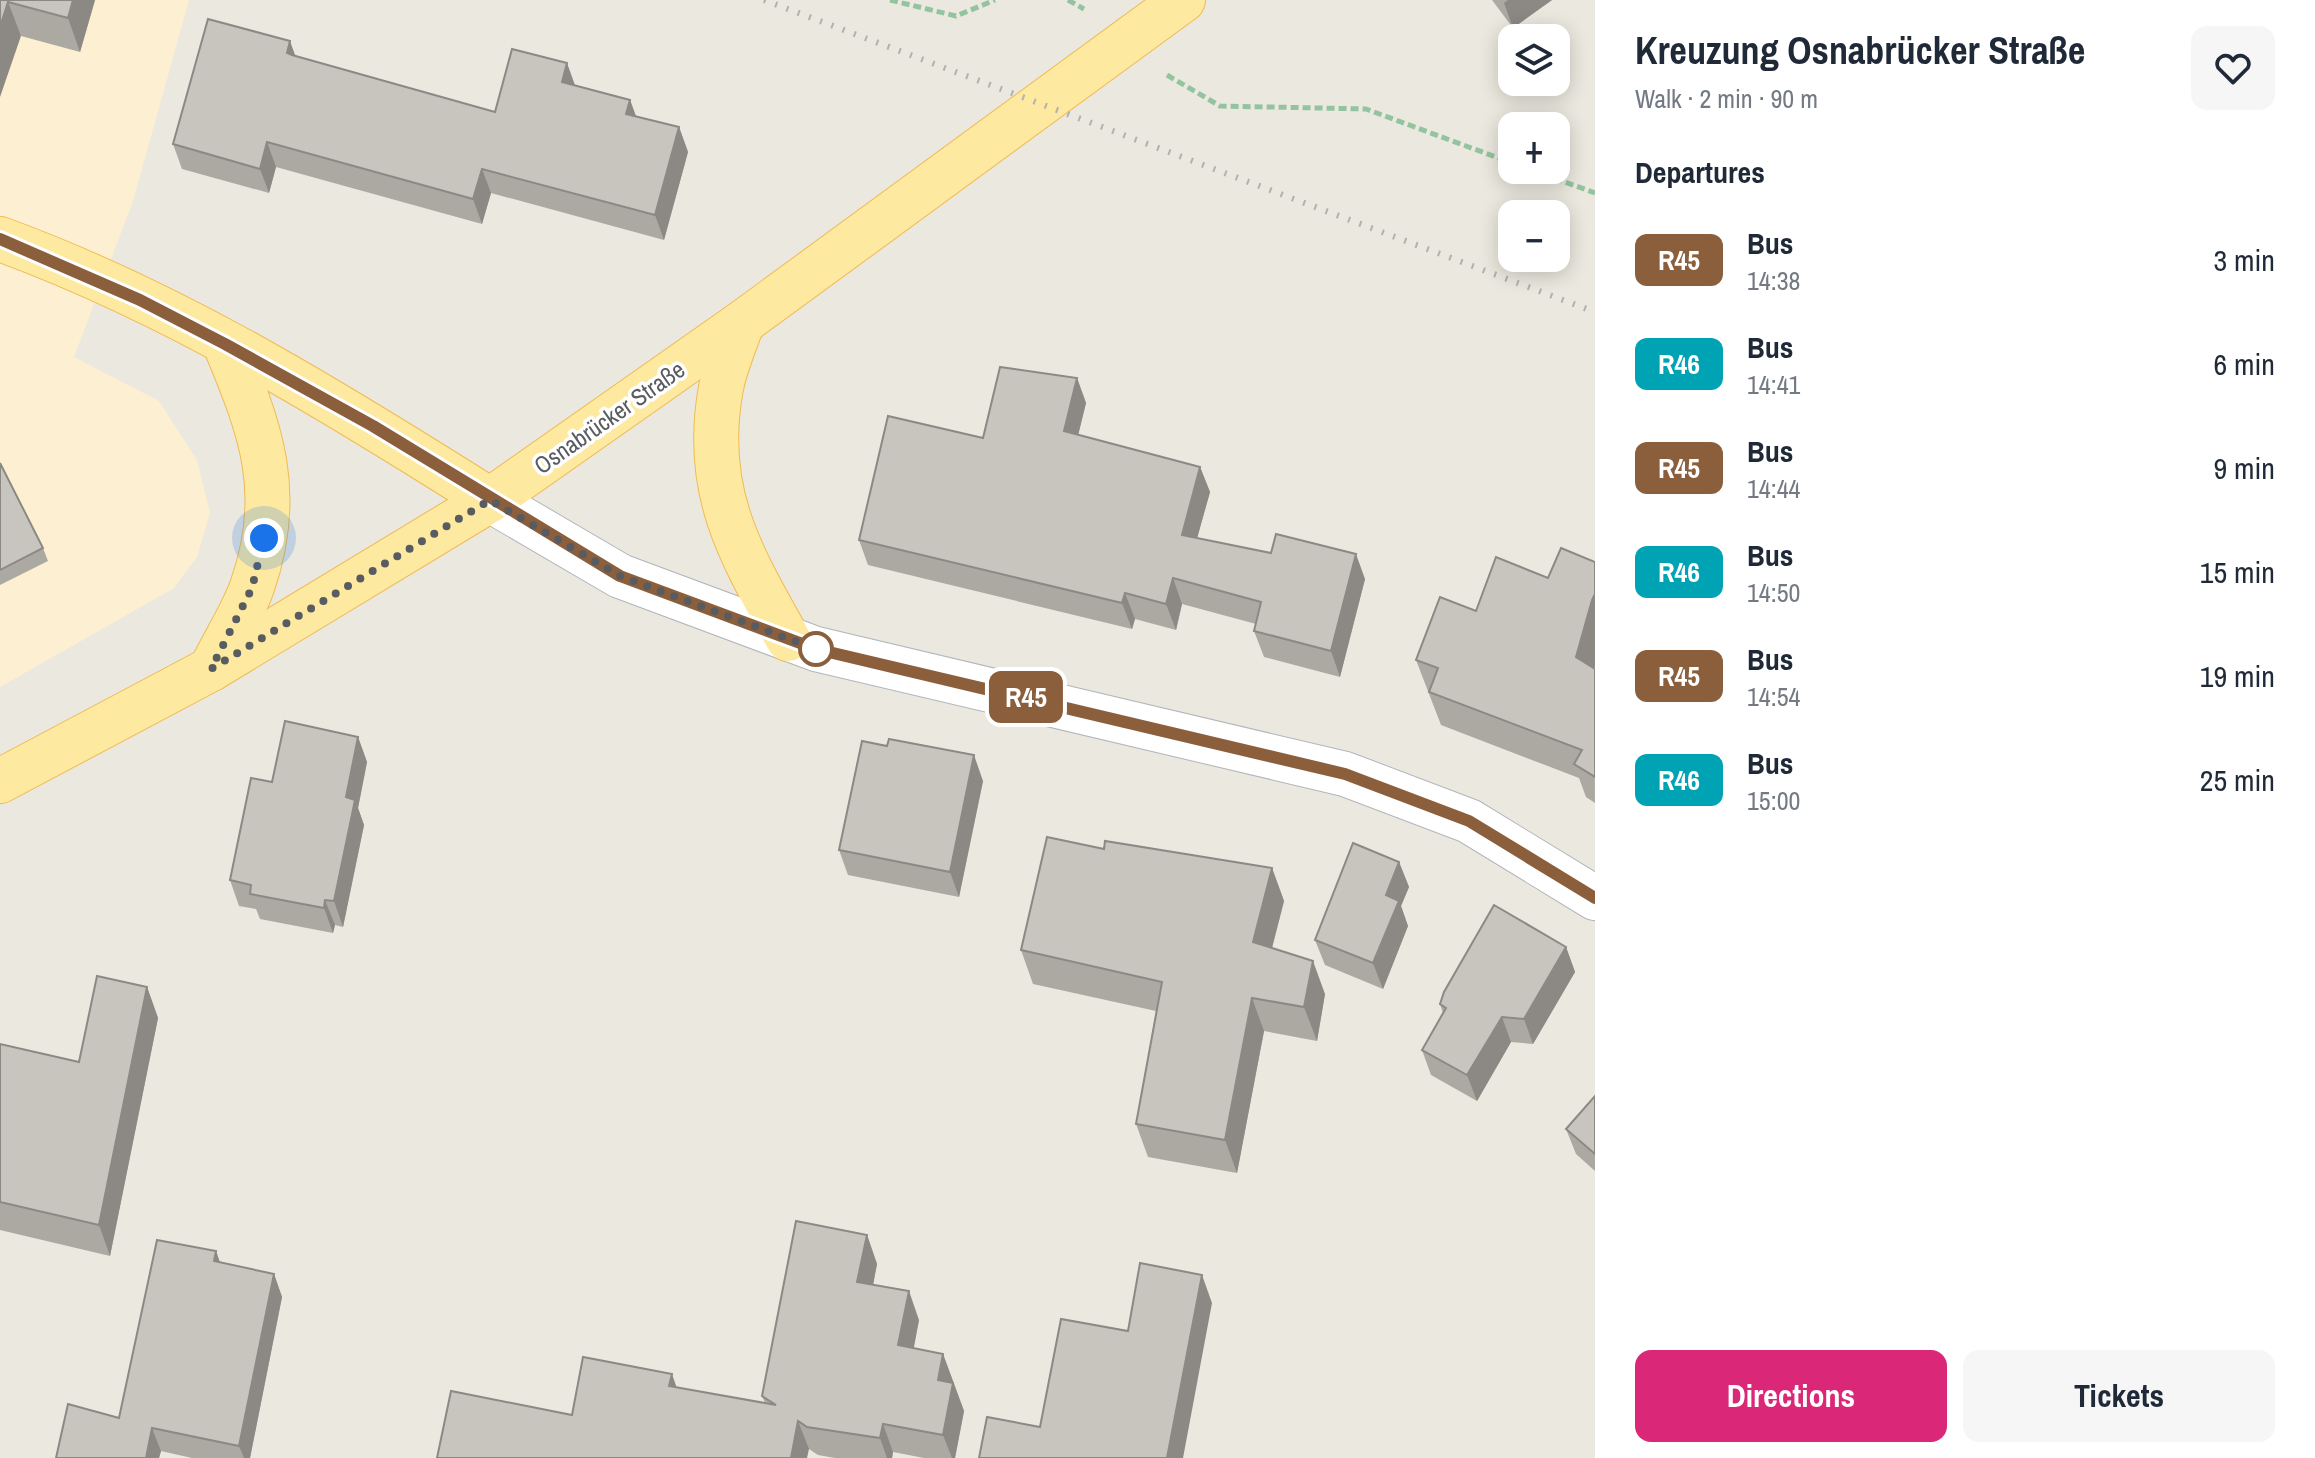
<!DOCTYPE html>
<html lang="en">
<head>
<meta charset="utf-8">
<style>
  :root { --surface:#fff; --page:#f6f6f7; --text:#1f2937; --muted:#747a83; --accent:#db2777 }
  body { margin:0; font-family:"Archivo Narrow",sans-serif; background:var(--page); color:var(--text); height:100vh; display:flex; flex-direction:column; font-size:30px; white-space:nowrap }
  * { box-sizing:border-box; margin:0 }
  p { font-size:26px; color:var(--muted) }
  .icon { flex:none; width:44px; height:44px; fill:none; stroke:currentColor; stroke-width:2; stroke-linecap:round; stroke-linejoin:round }
  .map { position:relative; flex:1; overflow:hidden }
  .side { display:flex; flex-direction:column; background:var(--surface); width:720px }
  .side>* { flex:none }
  .badge { padding:0 16px; border-radius:12px; font-size:28px; line-height:52px }
  .controls { position:absolute; left:1498px; top:24px; display:grid; gap:16px }
  .controls a { display:grid; place-items:center; width:72px; height:72px; border-radius:16px; background:var(--surface); box-shadow:0 4px 20px #0003; font-size:40px }
  .you { position:absolute; width:40px; height:40px; margin:-20px; border:6px solid #fff; border-radius:50%; background:#1a73e8; box-shadow:0 0 0 12px #1a73e833 }
  .map>.badge { position:absolute; translate:-50% -50%; box-shadow:0 0 0 4px #fff }
  h2 { padding:0 40px; font-size:30px; line-height:72px }
  .round { display:grid; place-items:center; flex:none; width:84px; height:84px; border-radius:16px; background:var(--page) }
  .head { display:flex; align-items:center; justify-content:space-between; height:136px; padding:0 40px }
  h1 { font-size:38px; font-weight:700; line-height:60px }
  .primary-button { display:flex; gap:16px; margin-top:auto; padding:16px 40px }
  .primary-button a { flex:1; height:92px; border-radius:16px; background:var(--accent); color:#fff; font-size:32px; font-weight:700; line-height:92px; text-align:center }
  .primary-button a+a { background:var(--page); color:var(--text) }
  ul { padding:0; list-style:none }
  li { display:flex; align-items:center; gap:24px; height:104px; padding:0 40px }
  li div { flex:1 }
  li b { display:block; font-size:30px }
  li em { font-style:normal }
  li .badge { min-width:88px; font-weight:700; text-align:center }
  main { display:flex; flex:1; min-height:0 }
  .map>svg:first-child { display:block }
  .commercial { fill:#fdf0d2 }
  .lines { fill:none; stroke-linecap:round; stroke-linejoin:round }
  .minor-casing { stroke:#b2b6ba; stroke-width:46 }
  .major-casing { stroke:#f0ba53; stroke-width:46 }
  .path { stroke:#94c49f; stroke-width:5; stroke-dasharray:8 4; stroke-linecap:butt }
  .minor { stroke:#fff; stroke-width:44 }
  .major { stroke:#fee9a0; stroke-width:44 }
  .rail { stroke:#b0b1b1; stroke-width:6; stroke-dasharray:2 10; stroke-linecap:butt }
  .wall { fill:#aca9a3 }
  .shaded-wall { fill:#8c8985 }
  .building { fill:#c8c4be; stroke:#8c8985; stroke-width:2 }
  .line-casing { stroke:#fff; stroke-width:18 }
  .line { stroke:#8b5e3c; stroke-width:12 }
  .walk { stroke:#585c60; stroke-width:8; stroke-dasharray:0 14.4 }
  .stop-dot { fill:#fff; stroke:#8b5e3c; stroke-width:4 }
  .labels { text-anchor:middle; dominant-baseline:central; stroke-width:7; stroke-linejoin:round; paint-order:stroke }
  .street-label { font-size:24px; fill:#585c60; stroke:#fff }
</style>
</head>
<body>
<main>
<div class="map">
<svg width="1595" height="1458" viewBox="0 0 1595 1458">
  <rect width="100%" height="100%" fill="#ebe8df"/>
  <!-- commercial -->
  <polygon class="commercial" points="0,0 189,0 133,201 74,357 159,401 197,460 210,513 197,557 174,588 0,687"/>
  <g class="lines">
    <defs>
      <polyline id="minor" points="490,500 620,576 816,649 1345,774 1469,821 1595,898"/>
      <g id="major">
        <path d="M0,239C173,302 335,402 490,500"/>
        <path d="M742,323C735,344 725,366 721,388C702,490 740,554 788,639"/>
        <path d="M211,669C224,642 242,615 252,587C285,493 261,430 225,344"/>
        <polyline points="0,781 211,669 490,500 742,323 1183,0"/>
      </g>
    </defs>
    <!-- minor casing -->
    <use href="#minor" class="minor-casing"/>
    <!-- major casing -->
    <use href="#major" class="major-casing"/>
    <!-- path -->
    <g class="path">
      <polyline points="890,0 956,16 995,0"/>
      <polyline points="1068,0 1084,9"/>
      <polyline points="1167,75 1220,106 1366,109 1512,163"/>
      <polyline points="1532,170 1595,193"/>
    </g>
    <!-- minor -->
    <use href="#minor" class="minor"/>
    <!-- major -->
    <use href="#major" class="major"/>
    <!-- rail -->
    <polyline class="rail" points="764,0 1595,312"/>
  </g>
  <!-- wall -->
  <g class="wall">
    <polygon points="0,0 95,0 80,52 21,36"/>
    <polygon points="1492,0 1552,0 1513,28"/>
    <polygon points="296,56 495,112 575,85 630,100 636,116 679,127 688,152 664,240 491,193 482,224 276,167 269,193 182,169 173,144"/>
    <polygon points="1077,378 1086,403 1078,435 1200,467 1210,492 1197,538 1365,579 1340,677 1264,657 1254,631 1256,624 1182,604 1176,630 1135,619 1132,629 868,565 859,540 983,438"/>
    <polygon points="0,463 43,548 48,561 0,585"/>
    <polygon points="1595,562 1594,669 1595,803 1586,797 1579,778 1441,725 1416,660 1476,611 1548,578"/>
    <polygon points="358,737 367,762 358,808 364,825 343,927 335,925 333,933 260,919 256,909 239,906 230,880 272,782"/>
    <polygon points="983,781 959,897 848,875 839,850"/>
    <polygon points="1104,849 1272,868 1284,901 1272,948 1325,994 1317,1041 1264,1031 1237,1173 1148,1157 1136,1124 1156,1011 1033,984 1021,950"/>
    <polygon points="1399,862 1409,887 1401,906 1408,926 1383,989 1325,965 1315,940"/>
    <polygon points="1566,947 1575,972 1533,1044 1511,1042 1477,1101 1431,1075 1422,1050 1443,1013 1440,1004"/>
    <polygon points="147,987 158,1018 110,1256 0,1230 0,1044 79,1062"/>
    <polygon points="1595,1096 1595,1171 1576,1154 1566,1129"/>
    <polygon points="867,1235 877,1264 873,1285 919,1320 913,1348 943,1354 964,1411 955,1458 924,1458 893,1452 892,1458 835,1458 818,1455 809,1449 572,1415 676,1387 765,1403 762,1396"/>
    <polygon points="216,1251 220,1263 274,1274 282,1297 250,1458 192,1458 161,1451 159,1458 56,1458 119,1418"/>
  </g>
  <!-- shaded-wall -->
  <g class="shaded-wall">
    <polygon points="73,0 95,0 80,52 68,18"/>
    <polygon points="1508,0 1552,0 1513,28 1504,3"/>
    <polygon points="8,2 21,36 0,97 0,27"/>
    <polygon points="290,41 299,66 287,53"/>
    <polygon points="567,63 576,88 562,82"/>
    <polygon points="630,100 639,125 626,114"/>
    <polygon points="679,127 688,152 664,240 655,215"/>
    <polygon points="267,142 276,167 269,193 260,169"/>
    <polygon points="482,169 491,193 482,224 473,199"/>
    <polygon points="1077,378 1086,403 1073,456 1064,431"/>
    <polygon points="1200,467 1210,492 1191,560 1182,535"/>
    <polygon points="1356,554 1365,579 1340,677 1331,651"/>
    <polygon points="1173,578 1182,604 1176,630 1166,604"/>
    <polygon points="1125,593 1135,619 1132,629 1122,603"/>
    <polygon points="1595,594 1595,666 1588,691 1576,657 1592,600"/>
    <polygon points="358,737 367,762 358,808 364,825 343,927 334,901 346,797"/>
    <polygon points="974,755 983,781 959,897 950,872"/>
    <polygon points="1399,862 1409,887 1401,906 1408,926 1383,989 1373,963 1386,895"/>
    <polygon points="1272,868 1284,901 1265,975 1253,942"/>
    <polygon points="325,900 335,925 333,933 324,908"/>
    <polygon points="1566,947 1575,972 1533,1044 1524,1019"/>
    <polygon points="1313,961 1325,994 1317,1041 1304,1007"/>
    <polygon points="147,987 158,1018 110,1256 99,1225"/>
    <polygon points="1252,998 1264,1031 1237,1173 1225,1140"/>
    <polygon points="1502,1017 1511,1042 1477,1101 1467,1075"/>
    <polygon points="867,1235 877,1264 868,1311 857,1282"/>
    <polygon points="216,1251 224,1274 214,1261"/>
    <polygon points="274,1274 282,1297 250,1458 244,1458 239,1446"/>
    <polygon points="1202,1275 1212,1303 1183,1458 1167,1458"/>
    <polygon points="909,1291 919,1320 909,1374 898,1345"/>
    <polygon points="943,1354 964,1411 955,1458 952,1458 943,1435 938,1380"/>
    <polygon points="672,1374 682,1403 669,1386"/>
    <polygon points="798,1421 809,1449 807,1458 791,1458"/>
    <polygon points="883,1424 893,1452 892,1458 887,1458 880,1438"/>
    <polygon points="152,1428 161,1451 159,1458 146,1458"/>
  </g>
  <!-- building -->
  <g class="building">
    <polygon points="0,0 73,0 68,18 8,2 0,27"/>
    <polygon points="208,19 290,41 287,53 292,55 495,112 512,49 567,63 562,82 630,100 626,114 679,127 655,215 482,169 473,199 267,142 260,169 173,144"/>
    <polygon points="1000,367 1077,378 1064,431 1200,467 1182,535 1271,553 1276,534 1356,554 1331,651 1254,631 1261,602 1173,578 1166,604 1125,593 1122,603 859,540 888,416 983,438"/>
    <polygon points="0,463 43,548 0,570"/>
    <polygon points="1561,548 1595,562 1595,594 1592,600 1576,657 1595,669 1595,777 1574,764 1582,750 1429,692 1438,668 1416,660 1440,597 1476,611 1496,557 1548,578"/>
    <polygon points="285,721 358,737 346,797 355,800 334,901 325,900 324,908 250,894 251,885 230,880 251,778 272,782"/>
    <polygon points="889,739 974,755 950,872 839,850 862,741 887,746"/>
    <polygon points="1047,837 1104,849 1105,841 1272,868 1253,942 1313,961 1304,1007 1252,998 1225,1140 1136,1124 1162,982 1021,950"/>
    <polygon points="1353,843 1399,862 1386,895 1399,901 1373,963 1315,940"/>
    <polygon points="1494,905 1566,947 1524,1019 1502,1017 1467,1075 1422,1050 1446,1008 1440,1004 1444,992"/>
    <polygon points="97,976 147,987 99,1225 0,1202 0,1044 79,1062"/>
    <polygon points="1595,1096 1595,1154 1566,1129"/>
    <polygon points="796,1221 867,1235 857,1282 909,1291 898,1345 943,1354 938,1380 953,1383 943,1435 883,1424 880,1438 807,1427 798,1421 791,1458 437,1458 451,1391 572,1415 583,1357 672,1374 669,1386 776,1405 762,1396"/>
    <polygon points="157,1240 216,1251 214,1261 274,1274 239,1446 152,1428 146,1458 56,1458 68,1404 119,1418"/>
    <polygon points="1140,1263 1202,1275 1167,1458 979,1458 987,1417 1040,1427 1061,1319 1128,1331"/>
  </g>
  <g class="lines">
    <defs>
      <polyline id="line" points="0,239 140,300 225,344 373,426 620,576 816,649 1345,774 1469,821 1595,898"/>
    </defs>
    <!-- line casing -->
    <use href="#line" class="line-casing"/>
    <!-- line -->
    <use href="#line" class="line"/>
    <!-- walk -->
    <polyline class="walk" points="264,538 252,588 211,669 490,500 620,576 816,649"/>
  </g>
  <!-- markers -->
  <circle class="stop-dot" cx="816" cy="649" r="16"/>
  <g class="labels">
    <!-- street labels -->
    <g class="street-label">
      <text transform="translate(609 417) rotate(-35)">Osnabrücker Straße</text>
    </g>
  </g>
</svg>
<div class="controls">
<a><svg class="icon" aria-label="layers" viewBox="0 0 24 24"><path d="M12 4l9 5-9 5-9-5zM3 14l9 5 9-5"/></svg></a>
<a>+</a>
<a>−</a>
</div>
<div class="you" style="left:264px;top:538px"></div>
<b class="badge" style="left:1026px;top:697px;background:#8b5e3c;color:#fff">R45</b>
</div>
<section class="side">
<div class="head"><div><h1>Kreuzung Osnabrücker Straße</h1><p>Walk · 2 min · 90 m</p></div><a class="round"><svg class="icon" aria-label="heart" viewBox="0 0 24 24"><path d="M12 20l-8-8c-3-5 5-10 8-4 3-6 11-1 8 4z"/></svg></a></div>
<h2>Departures</h2>
<ul>
<li><span class="badge" style="background:#8b5e3c;color:#fff">R45</span><div><b>Bus</b><p>14:38</p></div><em>3 min</em></li>
<li><span class="badge" style="background:#00a3b4;color:#fff">R46</span><div><b>Bus</b><p>14:41</p></div><em>6 min</em></li>
<li><span class="badge" style="background:#8b5e3c;color:#fff">R45</span><div><b>Bus</b><p>14:44</p></div><em>9 min</em></li>
<li><span class="badge" style="background:#00a3b4;color:#fff">R46</span><div><b>Bus</b><p>14:50</p></div><em>15 min</em></li>
<li><span class="badge" style="background:#8b5e3c;color:#fff">R45</span><div><b>Bus</b><p>14:54</p></div><em>19 min</em></li>
<li><span class="badge" style="background:#00a3b4;color:#fff">R46</span><div><b>Bus</b><p>15:00</p></div><em>25 min</em></li>
</ul>
<div class="primary-button"><a>Directions</a><a>Tickets</a></div>
</section>
</main>
</body>
</html>
